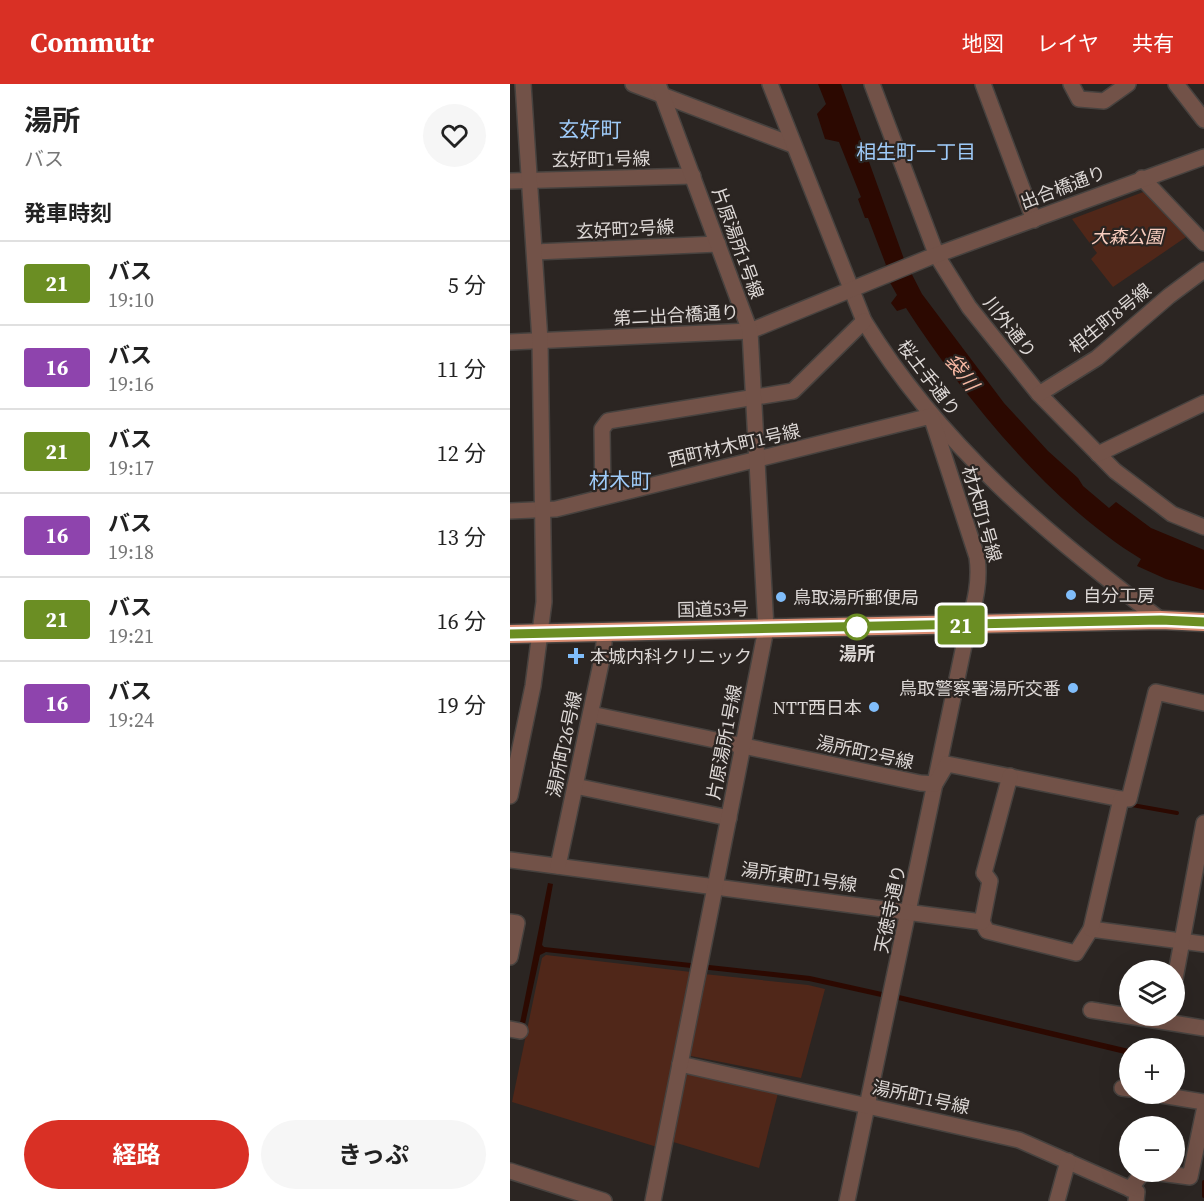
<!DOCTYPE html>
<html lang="ja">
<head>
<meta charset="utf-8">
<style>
  :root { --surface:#fff; --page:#f6f6f6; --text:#222; --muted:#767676; --line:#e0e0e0; --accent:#d93025 }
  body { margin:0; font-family:"Source Serif 4","Noto Sans JP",serif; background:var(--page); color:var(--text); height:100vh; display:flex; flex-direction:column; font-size:22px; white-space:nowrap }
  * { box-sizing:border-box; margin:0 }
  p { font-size:20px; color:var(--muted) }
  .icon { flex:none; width:33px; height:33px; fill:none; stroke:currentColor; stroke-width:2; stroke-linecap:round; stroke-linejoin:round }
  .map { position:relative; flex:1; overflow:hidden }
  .drawer { display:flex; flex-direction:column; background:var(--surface); width:510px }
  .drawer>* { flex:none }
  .badge { padding:0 12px; border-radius:4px; font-size:21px; line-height:39px }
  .controls { position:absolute; left:609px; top:876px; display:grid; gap:12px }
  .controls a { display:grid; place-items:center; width:66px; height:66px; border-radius:50%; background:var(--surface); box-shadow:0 6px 24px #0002; font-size:30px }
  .map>.badge { position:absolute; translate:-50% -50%; box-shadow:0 0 0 3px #fff }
  h2 { padding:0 24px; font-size:22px; line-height:54px }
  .round { display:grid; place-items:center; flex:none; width:63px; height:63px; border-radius:32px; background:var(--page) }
  .overview { display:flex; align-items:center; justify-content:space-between; height:102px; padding:0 24px }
  h1 { font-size:28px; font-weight:700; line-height:45px }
  .primary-button { display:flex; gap:12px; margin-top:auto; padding:12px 24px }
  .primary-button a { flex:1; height:69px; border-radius:36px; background:var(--accent); color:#fff; font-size:24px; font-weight:700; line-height:69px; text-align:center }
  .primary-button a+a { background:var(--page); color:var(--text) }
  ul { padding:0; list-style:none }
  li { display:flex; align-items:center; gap:18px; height:84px; padding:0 24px; border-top:2px solid var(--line) }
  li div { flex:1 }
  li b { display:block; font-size:22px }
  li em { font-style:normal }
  li .badge { min-width:66px; font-weight:700; text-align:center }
  header { display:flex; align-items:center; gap:36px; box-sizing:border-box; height:84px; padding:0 30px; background:var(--accent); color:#fff }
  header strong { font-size:28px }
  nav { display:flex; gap:33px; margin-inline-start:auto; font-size:21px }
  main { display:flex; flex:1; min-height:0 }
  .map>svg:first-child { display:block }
  .green { fill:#502719 }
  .water { fill:#2c0901 }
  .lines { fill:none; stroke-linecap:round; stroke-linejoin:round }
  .stream { stroke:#2c0901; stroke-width:4 }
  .minor-casing { stroke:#47423f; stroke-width:18 }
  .highway-casing { stroke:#47423f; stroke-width:21 }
  .minor { stroke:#725248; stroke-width:15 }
  .highway { stroke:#da8d73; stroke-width:18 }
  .line-casing { stroke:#fff; stroke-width:14 }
  .line { stroke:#6b8e23; stroke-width:9 }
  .poi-dot { fill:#80bdfa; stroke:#2b2522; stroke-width:2 }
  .stop-dot { fill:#fff; stroke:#6b8e23; stroke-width:3 }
  .labels { text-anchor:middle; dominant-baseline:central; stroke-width:4.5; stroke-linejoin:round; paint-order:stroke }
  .street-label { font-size:18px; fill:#ddd8d6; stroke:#2b2522 }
  .park-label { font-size:18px; font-style:italic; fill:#f8cdbf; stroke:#2b2522 }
  .poi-label { font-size:18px; fill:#ddd8d6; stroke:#2b2522; text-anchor:start }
  .stop-label { font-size:18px; font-weight:bold; fill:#ddd8d6; stroke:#2b2522 }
  .neighbourhood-label { font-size:20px; fill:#9fcbf9; stroke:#2b2522 }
  .water-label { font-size:20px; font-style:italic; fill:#f6b7a2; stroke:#2b2522 }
  .quarter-label { font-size:21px; fill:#9fcbf9; stroke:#2b2522 }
</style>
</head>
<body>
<header>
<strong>Commutr</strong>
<nav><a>地図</a><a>レイヤ</a><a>共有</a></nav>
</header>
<main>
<section class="drawer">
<div class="overview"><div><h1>湯所</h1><p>バス</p></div><a class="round"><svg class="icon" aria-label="heart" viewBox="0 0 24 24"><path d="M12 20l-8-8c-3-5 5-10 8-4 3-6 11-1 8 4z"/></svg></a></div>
<h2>発車時刻</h2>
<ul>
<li><span class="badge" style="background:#6b8e23;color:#fff">21</span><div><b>バス</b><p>19:10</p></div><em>5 分</em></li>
<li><span class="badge" style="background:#8e44ad;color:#fff">16</span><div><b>バス</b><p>19:16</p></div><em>11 分</em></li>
<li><span class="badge" style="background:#6b8e23;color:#fff">21</span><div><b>バス</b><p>19:17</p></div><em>12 分</em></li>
<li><span class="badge" style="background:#8e44ad;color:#fff">16</span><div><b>バス</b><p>19:18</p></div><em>13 分</em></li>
<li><span class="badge" style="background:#6b8e23;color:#fff">21</span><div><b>バス</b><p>19:21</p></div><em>16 分</em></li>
<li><span class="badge" style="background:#8e44ad;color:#fff">16</span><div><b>バス</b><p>19:24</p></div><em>19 分</em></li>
</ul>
<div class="primary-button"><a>経路</a><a>きっぷ</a></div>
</section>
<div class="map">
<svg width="694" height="1117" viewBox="0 0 694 1117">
  <rect width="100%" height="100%" fill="#2b2522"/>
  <!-- green -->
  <g class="green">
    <polygon points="636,107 679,151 603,203 581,175 587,169 562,135"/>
    <polygon points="36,871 181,888 147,1063 2,1018 32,874"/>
    <polygon points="194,890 298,901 315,905 291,994 181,972 178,966"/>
    <polygon points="178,990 268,1009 249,1084 160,1057 171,992"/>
  </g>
  <!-- water -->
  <g class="water">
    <path d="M308,0H331L394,175L412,210L494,319L538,367L568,394L573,402L599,424L606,418L641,444L694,466V506L656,495L627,482L631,475C540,420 453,312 396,224L387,227L381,219L387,211L372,184L376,181L358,134H355L348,115L351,113L329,58L315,55L307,30L316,20Z"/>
    <polygon points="38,799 43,800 32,861 34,863 300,892 372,908 371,913 299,897 36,868 30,871 15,940 10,939"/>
    <polygon points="389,911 619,965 619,971 388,916"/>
  </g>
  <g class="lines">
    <!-- stream -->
    <g class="stream">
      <polyline points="622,721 667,729"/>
      <polyline points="694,1098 694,1112"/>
    </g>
    <defs>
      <g id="minor">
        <polyline points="123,0 283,61"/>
        <path d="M260,0L354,237C430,361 536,450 651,536"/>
        <polyline points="362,0 427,172 459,223 529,310 605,387 662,430 694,443"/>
        <polyline points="473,0 524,136"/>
        <polyline points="561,0 569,15 594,17 618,0"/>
        <polyline points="666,0 694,36"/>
        <polyline points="632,94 694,159"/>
        <polyline points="0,97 183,92"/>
        <polyline points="25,168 208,160"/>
        <polyline points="0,258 240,247 418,174 694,73"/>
        <polyline points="529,310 587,274 659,212 694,186"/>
        <polyline points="588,370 694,319"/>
        <polyline points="93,413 92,345 98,337 283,307 354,237"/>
        <path d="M0,427L46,425L421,332L467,473C471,501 463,524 456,552L337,1117"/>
        <polyline points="81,630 410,699 425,700 437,680 611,715"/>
        <polyline points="65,702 219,734"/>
        <polyline points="0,712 23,602 34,518 30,257 13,0"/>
        <polyline points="0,776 472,838 477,847 566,869 581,845 694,860"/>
        <polyline points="48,782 93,570 95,547"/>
        <polyline points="0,838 7,839 0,873"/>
        <polyline points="472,838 480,797 474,789 500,692"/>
        <polyline points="581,845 611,715 619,715 646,608 694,619"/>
        <polyline points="664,900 694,739"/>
        <polyline points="581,926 694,944"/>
        <polyline points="0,945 10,947"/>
        <polyline points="170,980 509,1056 627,1108 626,1117"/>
        <polyline points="612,1004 620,1005"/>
        <polyline points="645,1010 694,1018"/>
        <polyline points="0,1087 94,1117"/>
        <polyline points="642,1088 680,1093 694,1027"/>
        <polyline points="620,1105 633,1088"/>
        <polyline points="143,1117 256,545 240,247 148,0"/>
        <polyline points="547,1117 558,1077"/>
      </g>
      <polyline id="highway" points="0,550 651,536 694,538"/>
    </defs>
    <!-- minor casing -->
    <use href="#minor" class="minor-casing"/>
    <!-- highway casing -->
    <use href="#highway" class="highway-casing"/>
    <!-- minor -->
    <use href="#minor" class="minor"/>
    <!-- highway -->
    <use href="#highway" class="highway"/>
  </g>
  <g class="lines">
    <defs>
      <polyline id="line" points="0,550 651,536 694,538"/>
    </defs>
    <!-- line casing -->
    <use href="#line" class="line-casing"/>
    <!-- line -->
    <use href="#line" class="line"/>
  </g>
  <!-- markers -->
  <g class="poi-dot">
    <circle cx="561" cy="511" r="6"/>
    <circle cx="271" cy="513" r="6"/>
    <path d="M63 563h6v6h6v6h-6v6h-6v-6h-6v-6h6z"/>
    <circle cx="563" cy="604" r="6"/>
    <circle cx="364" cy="623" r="6"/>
  </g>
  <circle class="stop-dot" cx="347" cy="543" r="12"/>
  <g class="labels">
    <!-- street labels -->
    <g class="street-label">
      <text transform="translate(91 75) rotate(-1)">玄好町1号線</text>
      <text transform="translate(553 103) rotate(-21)">出合橋通り</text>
      <text transform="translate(115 145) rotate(-3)">玄好町2号線</text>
      <text transform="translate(228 159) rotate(70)">片原湯所1号線</text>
      <text transform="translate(166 231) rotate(-3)">第二出合橋通り</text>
      <text transform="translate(600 234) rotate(-39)">相生町8号線</text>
      <text transform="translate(500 243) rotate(52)">川外通り</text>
      <text transform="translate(419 294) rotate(53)">桜土手通り</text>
      <text transform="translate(224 361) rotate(-13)">西町材木町1号線</text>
      <text transform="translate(472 430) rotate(74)">材木町1号線</text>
      <text transform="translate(203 525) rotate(-1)">国道53号</text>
      <text transform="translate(214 658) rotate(-79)">片原湯所1号線</text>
      <text transform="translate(54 660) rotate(-78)">湯所町26号線</text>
      <text transform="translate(355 668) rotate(12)">湯所町2号線</text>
      <text transform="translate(289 793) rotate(8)">湯所東町1号線</text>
      <text transform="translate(380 825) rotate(-78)">天徳寺通り</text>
      <text transform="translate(411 1013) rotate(12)">湯所町1号線</text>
    </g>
    <!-- park labels -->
    <g class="park-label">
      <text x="617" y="152">大森公園</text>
    </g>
    <!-- poi labels -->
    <g class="poi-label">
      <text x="573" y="511">自分工房</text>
      <text x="283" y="513">鳥取湯所郵便局</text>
      <text x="80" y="572">本城内科クリニック</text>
      <text x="551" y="604" text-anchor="end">鳥取警察署湯所交番</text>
      <text x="352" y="623" text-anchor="end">NTT西日本</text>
    </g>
    <!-- stop labels -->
    <g class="stop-label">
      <text x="347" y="569">湯所</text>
    </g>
    <!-- neighbourhood labels -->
    <g class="neighbourhood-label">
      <text x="406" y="68">相生町一丁目</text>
    </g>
    <!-- water labels -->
    <g class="water-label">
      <text transform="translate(452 288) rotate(53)">袋川</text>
    </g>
    <!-- quarter labels -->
    <g class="quarter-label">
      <text x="80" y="45">玄好町</text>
      <text x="110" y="396">材木町</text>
    </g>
  </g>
</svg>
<div class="controls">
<a><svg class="icon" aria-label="layers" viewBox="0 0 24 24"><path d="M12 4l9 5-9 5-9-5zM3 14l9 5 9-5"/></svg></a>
<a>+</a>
<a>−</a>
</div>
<b class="badge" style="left:451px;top:541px;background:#6b8e23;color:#fff">21</b>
</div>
</main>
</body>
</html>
